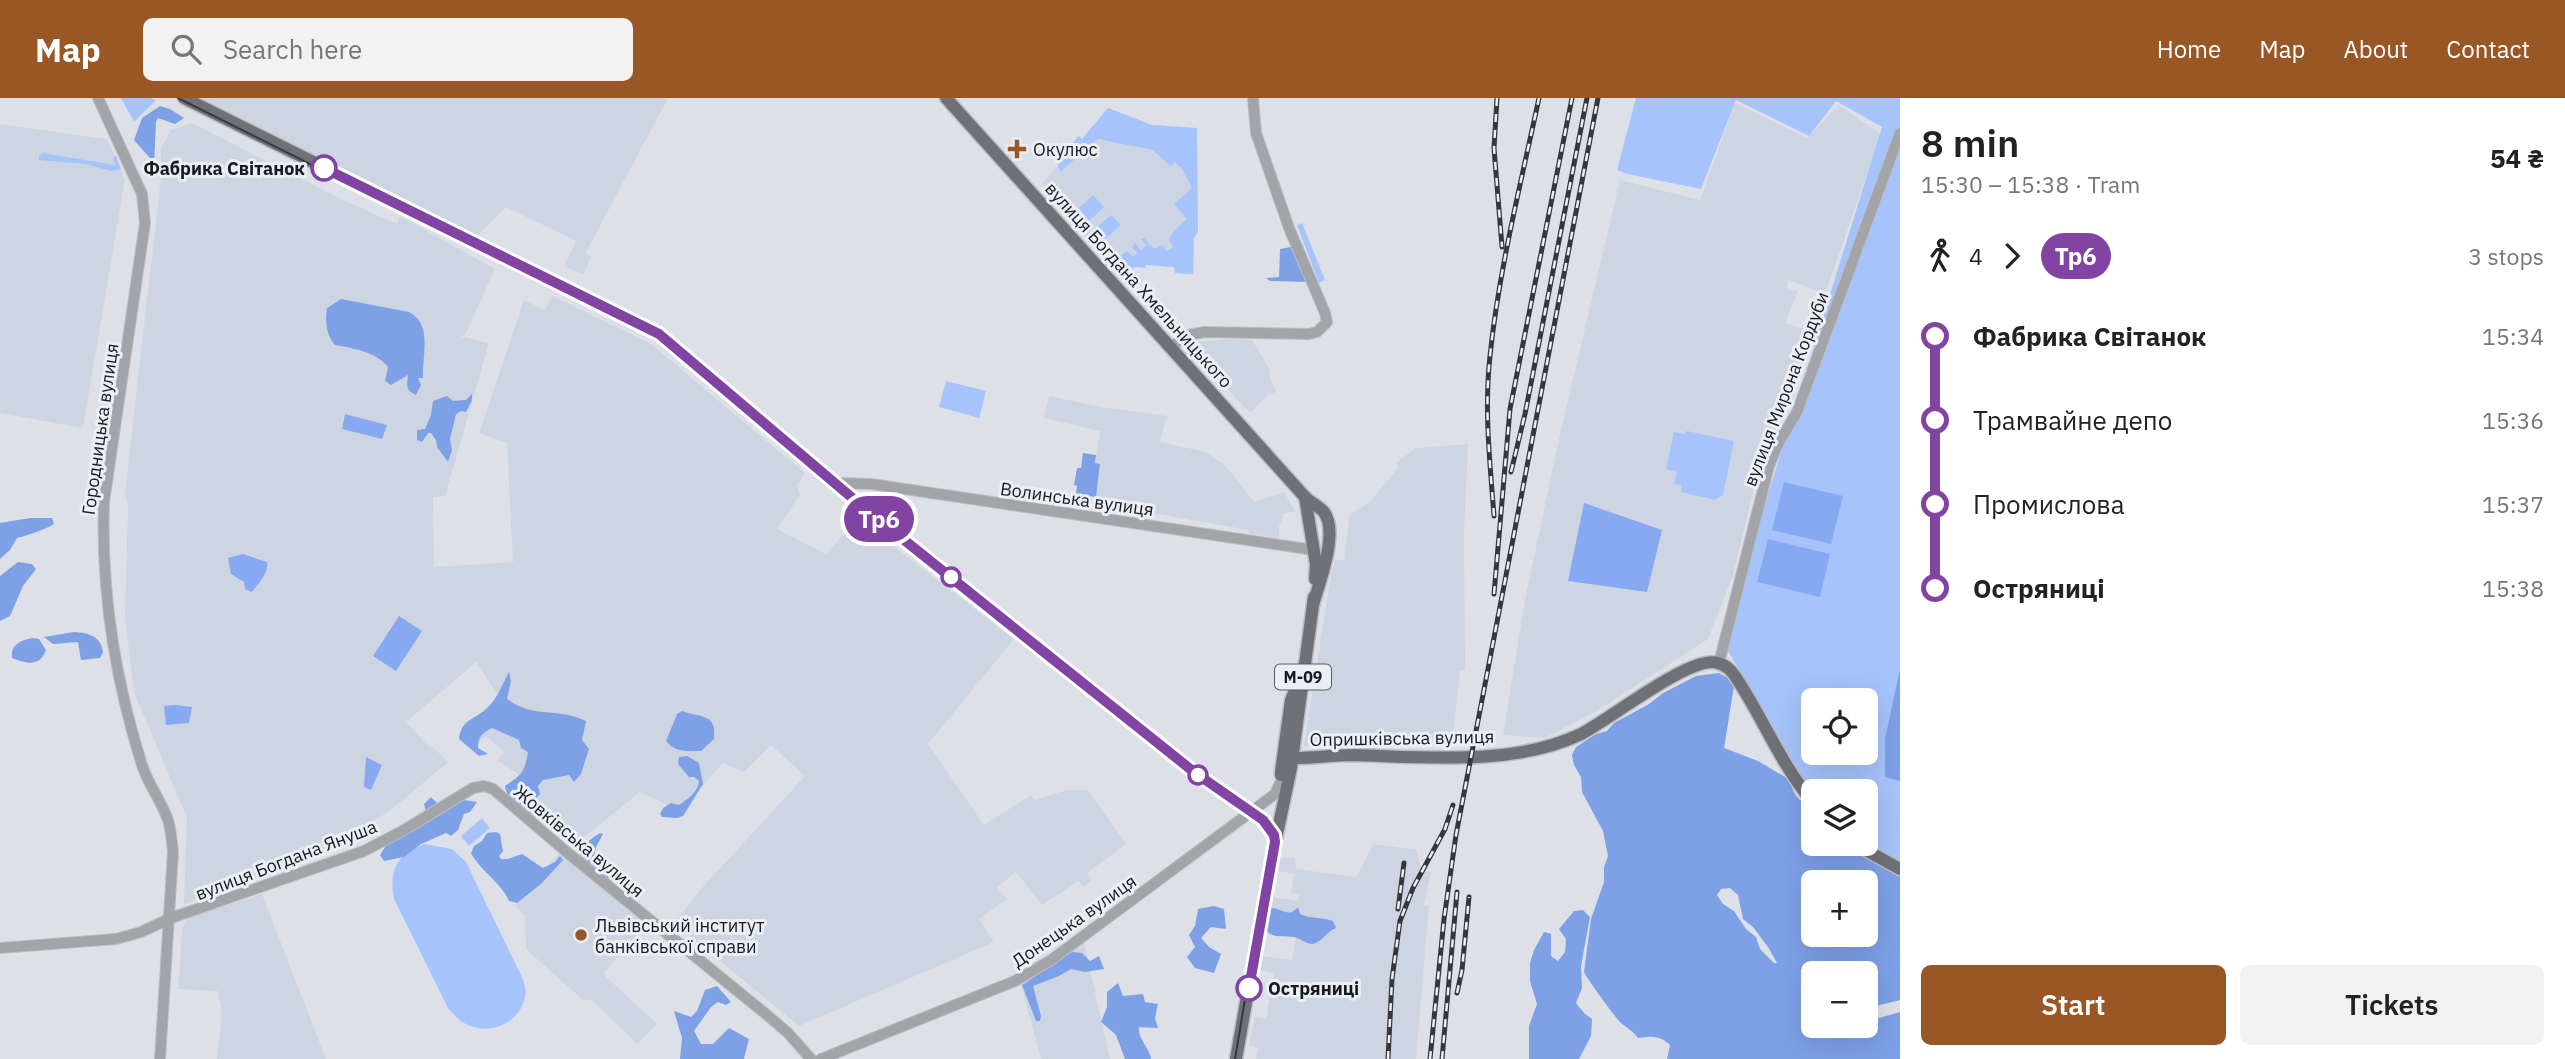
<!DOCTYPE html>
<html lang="en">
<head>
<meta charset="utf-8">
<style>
  :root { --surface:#fff; --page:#f2f2f2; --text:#222; --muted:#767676; --accent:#9a5726 }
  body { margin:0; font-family:"IBM Plex Sans",sans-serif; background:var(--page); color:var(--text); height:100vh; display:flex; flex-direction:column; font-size:26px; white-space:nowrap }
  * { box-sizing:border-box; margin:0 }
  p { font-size:23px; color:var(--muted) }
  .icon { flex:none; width:38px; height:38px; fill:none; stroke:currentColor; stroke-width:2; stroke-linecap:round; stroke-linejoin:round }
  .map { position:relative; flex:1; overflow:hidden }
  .sheet { display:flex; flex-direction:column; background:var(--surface); width:665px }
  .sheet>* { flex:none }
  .badge { padding:0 14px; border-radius:23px; font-size:24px; line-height:46px }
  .fabs { position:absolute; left:1801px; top:590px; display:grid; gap:14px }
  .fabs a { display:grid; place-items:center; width:77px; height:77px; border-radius:10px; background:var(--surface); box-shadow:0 7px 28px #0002; font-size:35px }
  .map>.badge { position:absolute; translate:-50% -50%; box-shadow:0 0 0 4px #fff }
  .legs { display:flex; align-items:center; gap:10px; height:77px; padding:0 21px; font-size:23px }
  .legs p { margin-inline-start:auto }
  .summary { display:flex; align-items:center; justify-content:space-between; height:119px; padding:0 21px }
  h1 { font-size:38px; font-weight:600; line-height:52px }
  .button { display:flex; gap:14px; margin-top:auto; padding:14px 21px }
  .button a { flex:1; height:80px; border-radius:10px; background:var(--accent); color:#fff; font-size:28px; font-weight:600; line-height:80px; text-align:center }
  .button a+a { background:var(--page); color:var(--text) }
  ul { padding:0 21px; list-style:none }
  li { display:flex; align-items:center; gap:24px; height:84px; font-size:26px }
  li i { display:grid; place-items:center; width:10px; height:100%; margin:0 9px; background:currentColor }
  li i::after { content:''; width:18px; height:18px; margin:-9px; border:5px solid; border-radius:50%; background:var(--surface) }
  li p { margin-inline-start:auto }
  li:first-child i { background:linear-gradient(#0000 50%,currentColor 0) }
  li:last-child i { background:linear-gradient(currentColor 50%,#0000 0) }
  header { display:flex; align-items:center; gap:42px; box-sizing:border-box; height:98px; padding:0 35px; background:var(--accent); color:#fff }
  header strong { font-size:33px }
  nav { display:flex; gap:38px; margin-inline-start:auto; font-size:24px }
  .search { width:490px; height:63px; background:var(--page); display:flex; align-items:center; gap:18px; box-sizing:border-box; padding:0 24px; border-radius:10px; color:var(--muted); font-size:26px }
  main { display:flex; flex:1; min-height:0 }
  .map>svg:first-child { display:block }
  .built { fill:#ced5e2 }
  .green { fill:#a7c3fb; fill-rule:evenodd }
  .forest { fill:#7ea0e7; fill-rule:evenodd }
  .water { fill:#87a9f1 }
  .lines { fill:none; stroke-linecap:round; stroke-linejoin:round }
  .minor-casing { stroke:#babdc3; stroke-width:12 }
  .major-casing { stroke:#babdc3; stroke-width:15 }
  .minor { stroke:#a2a4a7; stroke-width:10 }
  .major { stroke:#6f7176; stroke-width:12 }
  .tram { stroke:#36373b; stroke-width:2 }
  .rail-casing { stroke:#36373b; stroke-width:5 }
  .rail { stroke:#eaeef5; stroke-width:2.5; stroke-dasharray:8; stroke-linecap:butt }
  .line-1-casing { stroke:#fff; stroke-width:16 }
  .line-1 { stroke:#8144a3; stroke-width:10 }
  .poi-dot { fill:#9a5726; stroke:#eaeef5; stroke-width:2.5 }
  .stop-1-dot { fill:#fff; stroke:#8144a3; stroke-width:3.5 }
  .labels { text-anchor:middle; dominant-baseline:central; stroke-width:6; stroke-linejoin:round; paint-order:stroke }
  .shield { fill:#eaeef5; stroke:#585a5e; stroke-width:2 }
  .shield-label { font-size:16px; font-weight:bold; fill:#191a1d }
  .poi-label { font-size:18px; fill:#191a1d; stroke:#eaeef5; text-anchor:start }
  .stop-label { font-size:18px; font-weight:bold; fill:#191a1d; stroke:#eaeef5; text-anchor:end }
  .street-label { font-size:18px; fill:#191a1d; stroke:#eaeef5 }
</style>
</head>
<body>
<header>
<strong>Map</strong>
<div class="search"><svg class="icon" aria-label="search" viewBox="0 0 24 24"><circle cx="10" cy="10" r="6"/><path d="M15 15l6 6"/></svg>Search here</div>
<nav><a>Home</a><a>Map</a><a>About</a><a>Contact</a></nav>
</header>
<main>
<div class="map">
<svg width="1900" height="961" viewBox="0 0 1900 961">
  <rect width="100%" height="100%" fill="#dde1e7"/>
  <!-- built -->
  <g class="built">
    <polygon points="198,0 668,0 585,156 591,159 583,177 564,168 576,143 506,109 476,139"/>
    <polygon points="1735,5 1807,40 1839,7 1881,36 1825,196 1788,182 1787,190 1798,193 1785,225 1814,234 1783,320 1766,348 1760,364 1733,477 1708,541 1597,613 1545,640 1503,637 1525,502 1560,336 1620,82 1700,102"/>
    <polygon points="1108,10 1152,27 1197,30 1198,134 1194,140 1193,176 1175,175 1174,169 1146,167 1145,170 1136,169 1116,173 1042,85 1058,67 1078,38 1082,41"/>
    <polygon points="192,25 345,103 397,126 399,119 405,121 495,171 465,237 459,238 489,245 445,398 433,399 434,469 513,464 507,345 479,335 524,202 545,212 552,198 651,246 805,375 797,387 800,397 777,431 826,456 858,421 1014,541 928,646 984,727 1031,697 1034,702 1067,692 1088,692 1126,746 1087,775 1092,782 1083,789 1078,783 1042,807 1016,774 997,789 1007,801 979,821 994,844 799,928 674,825 701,791 805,678 771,647 744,674 723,665 680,713 640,694 572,749 513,695 525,681 497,662 504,654 486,638 478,645 466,634 499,599 476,564 406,624 430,650 433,649 448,664 392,711 325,755 184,806 187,720 134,594 125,519 128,409 125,395 161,79 161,51 171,32"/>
    <polygon points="0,26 107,41 125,81 83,330 0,315"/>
    <polygon points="1229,241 1252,242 1270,272 1269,277 1276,294 1268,297 1250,315 1195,256 1198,244"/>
    <polygon points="1049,298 1101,309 1167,318 1160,344 1206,354 1225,367 1254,404 1284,394 1295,413 1284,416 1279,429 1279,441 1249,435 1249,432 1129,411 1094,408 1100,366 1095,365 1100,333 1044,320"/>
    <polygon points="1468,346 1464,437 1465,572 1460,573 1452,644 1393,643 1392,650 1304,648 1332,471 1335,462 1344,462 1350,416 1369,405 1399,369 1396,365 1416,350"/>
    <polygon points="1373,746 1417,752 1422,773 1431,774 1424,807 1429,808 1416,961 1256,961 1259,950 1249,947 1255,919 1266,921 1274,875 1260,872 1263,858 1292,862 1296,837 1267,833 1273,799 1299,803 1299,797 1291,795 1294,776 1278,773 1280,760 1295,760 1296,771 1357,779"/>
    <polygon points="561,753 648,824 603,876 657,926 637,946 593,903 582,901 526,851 525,818 515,808"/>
    <polygon points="262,796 326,961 217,961 222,916 218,893 178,891 182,833 186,820"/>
    <polygon points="1084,845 1110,961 1041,961 1021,886"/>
  </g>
  <!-- green -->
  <g class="green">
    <polygon points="121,0 151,0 156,2 134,24"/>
    <path d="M1636,0H1900V769L1866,746V693H1813V702L1727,551L1751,451L1882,29L1836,3L1809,38L1736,2L1701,91L1627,76L1617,72ZM1813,602H1866V654H1813Z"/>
    <polygon points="1108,10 1152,27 1197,30 1198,134 1194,140 1193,176 1175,175 1174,169 1146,167 1145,170 1136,169 1116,173 1085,138 1088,135 1114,163 1127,153 1133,159 1137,155 1132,149 1135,145 1141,152 1146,147 1141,141 1144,140 1154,151 1162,147 1167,153 1173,149 1169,142 1172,135 1187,121 1174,106 1192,90 1182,71 1175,64 1170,68 1153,52 1098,41 1060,74 1058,67 1078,38 1082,41"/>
    <polygon points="43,55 115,67 113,59 116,58 121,71 110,73 86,66 39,62 39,58"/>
    <polygon points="1093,97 1104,109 1089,123 1079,110"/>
    <polygon points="1111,117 1121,127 1102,144 1093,133"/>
    <polygon points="1302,125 1325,182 1319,185 1297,127"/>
    <polygon points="946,283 986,293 979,320 939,309"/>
    <polygon points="1687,333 1734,343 1723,397 1715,402 1681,394 1682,387 1674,386 1677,374 1666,371 1674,334 1684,336"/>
    <polygon points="482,720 490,730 469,748 461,738"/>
    <path d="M424,746L452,751L466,764L519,873C523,881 527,889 525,899C520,926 487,939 464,925C458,922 453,915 448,910L394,801C389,772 396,757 424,746Z"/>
  </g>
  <!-- forest -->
  <g class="forest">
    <polygon points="160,8 170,11 184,20 175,26 158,20 156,24 154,68 151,68 150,60 134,42 142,20"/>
    <polygon points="1291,149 1306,184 1270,183 1266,180 1279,179 1280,151"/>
    <path d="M341,201L409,214C433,226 422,258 423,280H418L421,287L416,297C405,292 407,287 408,277L391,287L385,283L388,269C377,254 352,250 335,247C326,237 325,223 327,210Z"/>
    <polygon points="472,296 472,302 466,314 461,313 456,316 450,341 452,352 448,364 437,349 436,342 431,335 428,335 422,344 417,342 417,332 425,331 431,317 433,303 447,298 453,303 466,302"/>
    <polygon points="1083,355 1096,357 1095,365 1100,366 1096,399 1076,397 1077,388 1074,387 1077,370 1081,370"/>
    <path d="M30,420H52L54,426C49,430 23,439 17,440L10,452L0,461V425Z"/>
    <polygon points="18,464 32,466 36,471 23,488 10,518 0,523 0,478"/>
    <path d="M74,534C89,535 101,538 103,554L100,560L81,562L78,544L53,546L44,539Z"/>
    <path d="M32,540L39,541L46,552C40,569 26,566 12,560C10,547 21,542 32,540Z"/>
    <polygon points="1900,571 1900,683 1885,679 1885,641"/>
    <path d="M509,574L511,583L507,601C534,621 558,609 586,623L582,642L589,651L581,676L574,684L569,677L543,682L538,688L540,696L532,705L536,721C524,717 506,700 505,688C522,676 524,676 528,654L521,650L519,642L492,630C482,635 478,639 478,650L488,656L479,658L459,641C461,620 476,622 488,609C497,601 503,585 509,574Z"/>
    <path d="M1719,575L1728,580L1734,588L1724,650L1758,663L1787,680C1797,697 1792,699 1813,709V746H1849L1863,758L1900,777V902L1868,910L1869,917L1879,920L1900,914V961H1667L1670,947C1659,937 1652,938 1638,940C1633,933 1627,930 1621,925C1614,918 1588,882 1584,874L1591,821L1604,784V769L1608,758L1603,733L1582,694L1581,679L1574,667L1572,657L1576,649L1596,636L1607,633L1614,625L1649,606L1663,595L1696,578ZM1813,784H1866V836H1813ZM1730,790L1738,797L1743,821L1753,829L1768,849L1777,865H1774L1760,851L1756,839L1746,831L1734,813L1723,806L1717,797L1721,791ZM1813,875H1866V928H1813Z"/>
    <path d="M682,613C701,620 717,615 714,641L701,653C687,653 676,655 666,643L677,616Z"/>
    <path d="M687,658L699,665L703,686L683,718L677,720L662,719L660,716L663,710L671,705L679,707C688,701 698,694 699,683L694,679H689L678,666L679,659Z"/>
    <polygon points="431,699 442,710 464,702 477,704 470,714 464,716 458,732 451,738 446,735 421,746 404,759 384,763 380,757 387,746 427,718 424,706"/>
    <path d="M496,734L500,736L503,753L499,758L501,761H508L522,756L543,770L555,764L560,758L563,762L542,785L517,805L509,803C501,784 481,774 471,755L474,748L482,743L487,735Z"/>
    <path d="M600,735L603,736L596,749L593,764L614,783L610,787L580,764C578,751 590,741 600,735Z"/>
    <polygon points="1214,808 1224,811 1226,831 1211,829 1201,840 1209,849 1221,856 1214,875 1195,870 1187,859 1195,849 1189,837 1195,828 1198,811"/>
    <path d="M1298,809L1300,816C1311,821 1322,819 1333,823L1336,830C1327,833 1322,844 1313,846C1306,846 1303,842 1297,840C1287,836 1265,844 1265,825C1265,819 1267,814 1272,810C1283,811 1289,820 1298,809Z"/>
    <polygon points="1583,812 1590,819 1581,868 1582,890 1576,905 1584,915 1592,921 1591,938 1579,961 1529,961 1529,928 1537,906 1530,883 1530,865 1534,852 1544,834 1551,836 1551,858 1558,863 1565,854 1566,841 1559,831 1574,813"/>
    <polygon points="1072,854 1082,855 1090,863 1099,858 1104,871 1085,874 1071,871 1059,878 1033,888 1041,918 1040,923 1036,923 1022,887"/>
    <path d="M1118,885L1123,898L1143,896L1145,904L1158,906L1155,920L1158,930L1139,929C1138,942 1149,948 1151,961H1125L1116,937L1101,924L1107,909V894Z"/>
    <polygon points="717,888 731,904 726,907 718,904 711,909 694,933 701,946 713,946 729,930 749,941 744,961 680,961 682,940 674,913 691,919 697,913 705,892"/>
  </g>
  <!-- water -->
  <g class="water">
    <polygon points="345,316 387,327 382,341 342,331"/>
    <polygon points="1784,384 1843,398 1831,446 1772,432"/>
    <polygon points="1584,405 1662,432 1647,494 1568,483"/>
    <polygon points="1768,441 1830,456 1820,499 1757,484"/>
    <path d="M243,456L267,464C269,475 258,486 252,494L245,491L244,484L231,476L228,460Z"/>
    <polygon points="399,518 422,533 396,573 373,558"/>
    <polygon points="175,607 192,609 189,625 166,627 164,608"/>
    <polygon points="366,659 382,667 371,692 364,689"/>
  </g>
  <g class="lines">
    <defs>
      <g id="minor">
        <path d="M98,0L142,96L145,125L104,404C101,492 115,580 141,664C147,685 161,702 168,722C171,733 172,743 173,754L160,961"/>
        <polyline points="1171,249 1189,237 1204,234 1309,236 1317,234 1327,224 1325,215 1289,130 1256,35 1253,0"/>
        <polyline points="836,385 871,386 1314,452"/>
        <polyline points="1719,565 1769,368 1778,346 1797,314 1900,35"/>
        <polyline points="0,850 116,841 141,834 171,820 364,753 404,732 473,690 484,688 493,691 569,756 767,917 788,935 811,961"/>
        <polyline points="821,961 1015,883 1051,862 1275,696 1280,685"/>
      </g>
      <g id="major">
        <polyline points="184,0 659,236 863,409 1044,554 1194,674 1263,722 1274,737 1275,745"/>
        <path d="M946,0L1305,399C1310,404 1318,408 1323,413C1340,432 1319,485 1313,507"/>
        <polyline points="1305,399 1316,466 1315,481"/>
        <polyline points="1281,674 1291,602 1294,595"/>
        <path d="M1281,677L1290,662L1295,660C1315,660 1334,657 1354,657C1426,659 1512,668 1579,637C1608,623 1691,556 1718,565C1725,567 1731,572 1735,578C1763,619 1780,666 1813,704"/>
        <polyline points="1855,746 1900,771"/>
        <polyline points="1236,961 1269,774 1291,670 1314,499"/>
      </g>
    </defs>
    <!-- minor casing -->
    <use href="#minor" class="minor-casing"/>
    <!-- major casing -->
    <use href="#major" class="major-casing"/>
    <!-- minor -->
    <use href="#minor" class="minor"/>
    <!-- major -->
    <use href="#major" class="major"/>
    <!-- tram -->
    <polyline class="tram" points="178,0 656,239 865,413 1194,677 1269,730 1271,746 1235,961"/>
    <defs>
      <g id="rail">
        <polyline points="1497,0 1494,50 1502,149"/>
        <polyline points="1511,374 1525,316 1587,0"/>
        <path d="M1494,418C1490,365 1484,312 1490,258C1499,171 1521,85 1539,0"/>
        <polyline points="1494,496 1510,311 1572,0"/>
        <polyline points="1398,811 1404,765"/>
        <polyline points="1457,895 1462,872 1469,799"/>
        <polyline points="1388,961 1392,881 1400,823 1413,790 1445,731 1453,707"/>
        <polyline points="1430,961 1444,821 1456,737 1598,0"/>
        <polyline points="1442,961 1457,794"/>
      </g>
    </defs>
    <!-- rail casing -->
    <use href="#rail" class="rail-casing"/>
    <!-- rail -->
    <use href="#rail" class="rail"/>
  </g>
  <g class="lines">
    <defs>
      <polyline id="line-1" points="324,70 659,236 863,409 1044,554 1194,674 1263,722 1274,737 1275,744 1249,890"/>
    </defs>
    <!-- line-1 casing -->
    <use href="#line-1" class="line-1-casing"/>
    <!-- line-1 -->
    <use href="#line-1" class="line-1"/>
  </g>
  <!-- markers -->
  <g class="poi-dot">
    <path d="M1013.5 40.5h7v7h7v7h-7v7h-7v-7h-7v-7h7z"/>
    <circle cx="581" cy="837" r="7"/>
  </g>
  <g class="stop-1-dot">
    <circle cx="324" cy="70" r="12"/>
    <circle cx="951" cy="479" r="9"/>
    <circle cx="1198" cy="677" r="9"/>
    <circle cx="1249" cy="890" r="12"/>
  </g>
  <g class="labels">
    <!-- shield labels -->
    <rect class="shield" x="1275" y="566.5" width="56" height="25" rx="5"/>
    <g class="shield-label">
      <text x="1303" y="579">М-09</text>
    </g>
    <!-- poi labels -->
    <g class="poi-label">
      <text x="1033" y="51">Окулюс</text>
      <text x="595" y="827">Львівський інститут<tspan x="595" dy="21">банківської справи</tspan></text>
    </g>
    <!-- stop labels -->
    <g class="stop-label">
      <text x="305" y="70">Фабрика Світанок</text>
      <text x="1268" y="890" text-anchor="start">Остряниці</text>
    </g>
    <!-- street labels -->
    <g class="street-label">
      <text transform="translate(1139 187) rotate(48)">вулиця Богдана Хмельницького</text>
      <text transform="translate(1786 291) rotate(-69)">вулиця Мирона Кордуби</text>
      <text transform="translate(100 331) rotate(-82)">Городницька вулиця</text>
      <text transform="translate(1077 401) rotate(8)">Волинська вулиця</text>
      <text transform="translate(1402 640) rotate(-1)">Опришківська вулиця</text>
      <text transform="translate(579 743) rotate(40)">Жовківська вулиця</text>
      <text transform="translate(286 762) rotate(-21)">вулиця Богдана Януша</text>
      <text transform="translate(1074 823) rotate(-35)">Донецька вулиця</text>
    </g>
  </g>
</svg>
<div class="fabs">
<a><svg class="icon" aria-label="locate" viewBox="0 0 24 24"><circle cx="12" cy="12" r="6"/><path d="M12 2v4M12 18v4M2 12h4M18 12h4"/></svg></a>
<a><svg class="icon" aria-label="layers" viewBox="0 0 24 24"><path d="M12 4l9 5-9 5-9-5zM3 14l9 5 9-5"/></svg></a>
<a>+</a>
<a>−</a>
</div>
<b class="badge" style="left:879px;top:421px;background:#8144a3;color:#fff">Тр6</b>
</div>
<section class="sheet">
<div class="summary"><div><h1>8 min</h1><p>15:30 – 15:38 · Tram</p></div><b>54 ₴</b></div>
<div class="legs"><svg class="icon" aria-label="walk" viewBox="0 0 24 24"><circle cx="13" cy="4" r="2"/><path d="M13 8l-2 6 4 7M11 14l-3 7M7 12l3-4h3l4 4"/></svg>4<svg class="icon" aria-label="forward" viewBox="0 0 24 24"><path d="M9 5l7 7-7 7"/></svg><b class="badge" style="background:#8144a3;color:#fff">Тр6</b><p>3 stops</p></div>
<ul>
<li><i style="color:#8144a3"></i><b>Фабрика Світанок</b><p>15:34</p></li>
<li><i style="color:#8144a3"></i><span>Трамвайне депо</span><p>15:36</p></li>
<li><i style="color:#8144a3"></i><span>Промислова</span><p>15:37</p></li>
<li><i style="color:#8144a3"></i><b>Остряниці</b><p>15:38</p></li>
</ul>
<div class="button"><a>Start</a><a>Tickets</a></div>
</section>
</main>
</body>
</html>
